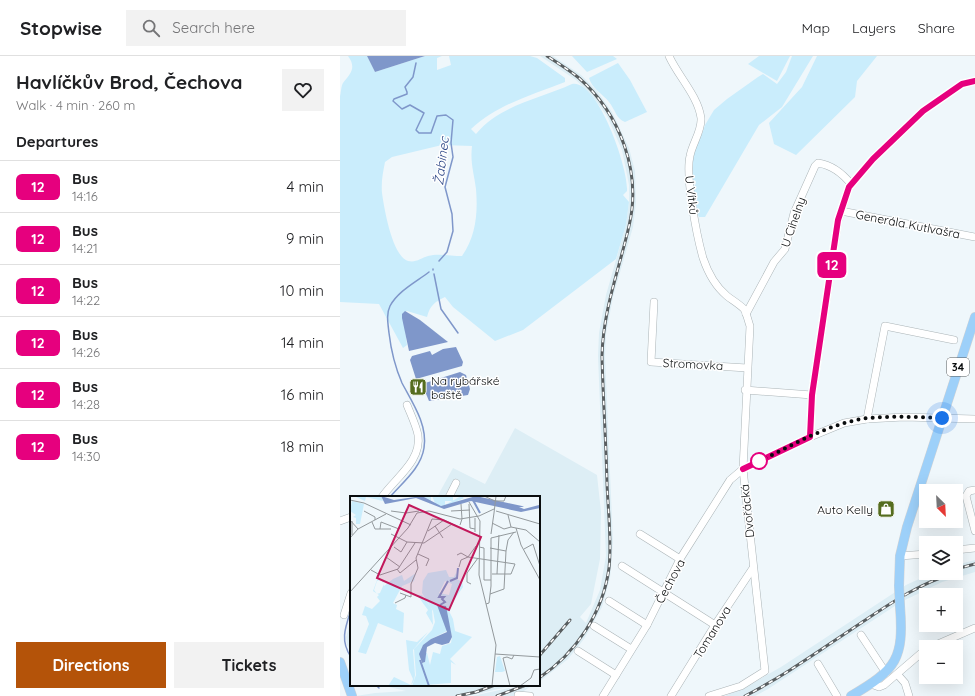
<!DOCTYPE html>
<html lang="en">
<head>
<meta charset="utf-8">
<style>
  :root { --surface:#fff; --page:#f2f2f2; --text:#202124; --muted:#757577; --line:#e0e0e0; --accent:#b45309 }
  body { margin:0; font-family:Quicksand,sans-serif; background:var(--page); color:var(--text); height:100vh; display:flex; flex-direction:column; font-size:15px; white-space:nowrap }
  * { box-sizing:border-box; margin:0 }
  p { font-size:13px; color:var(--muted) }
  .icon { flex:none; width:22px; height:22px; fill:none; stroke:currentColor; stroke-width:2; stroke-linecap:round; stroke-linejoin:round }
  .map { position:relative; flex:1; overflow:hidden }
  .panel { display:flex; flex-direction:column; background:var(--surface); width:340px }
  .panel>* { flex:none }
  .badge { padding:0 8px; border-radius:6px; font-size:14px; line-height:26px }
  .needle { width:26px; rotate:156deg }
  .tools { position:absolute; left:579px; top:428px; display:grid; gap:8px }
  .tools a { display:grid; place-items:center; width:44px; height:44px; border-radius:0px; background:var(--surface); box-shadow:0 4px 16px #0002; font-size:20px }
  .you { position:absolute; width:20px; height:20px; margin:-10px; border:3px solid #fff; border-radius:50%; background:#1a73e8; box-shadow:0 0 0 6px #1a73e833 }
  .map>.badge { position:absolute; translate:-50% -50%; box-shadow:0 0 0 2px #fff }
  h2 { padding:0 16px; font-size:15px; line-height:36px }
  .round { display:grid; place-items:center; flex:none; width:42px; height:42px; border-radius:0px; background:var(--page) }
  .overview { display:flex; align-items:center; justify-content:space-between; height:68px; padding:0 16px }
  h1 { font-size:19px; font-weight:700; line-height:30px }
  .button { display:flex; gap:8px; margin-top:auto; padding:8px 16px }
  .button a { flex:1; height:46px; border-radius:0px; background:var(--accent); color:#fff; font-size:16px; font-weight:700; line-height:46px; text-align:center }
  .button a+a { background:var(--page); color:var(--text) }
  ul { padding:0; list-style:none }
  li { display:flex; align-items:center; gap:12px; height:52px; padding:0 16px; border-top:1px solid var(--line) }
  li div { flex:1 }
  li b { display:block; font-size:15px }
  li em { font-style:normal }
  li .badge { min-width:44px; font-weight:700; text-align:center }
  header { display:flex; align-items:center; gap:24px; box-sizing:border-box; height:56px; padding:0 20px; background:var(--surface); border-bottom:1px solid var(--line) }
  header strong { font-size:19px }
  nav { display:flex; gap:22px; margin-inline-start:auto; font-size:14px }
  .search { width:280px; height:36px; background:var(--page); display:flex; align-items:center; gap:10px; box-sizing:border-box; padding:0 14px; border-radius:0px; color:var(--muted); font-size:15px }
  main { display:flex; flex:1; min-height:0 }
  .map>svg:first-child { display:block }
  .built { fill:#ddeef5 }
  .green { fill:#caedfc; fill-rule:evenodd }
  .water { fill:#7f97ca }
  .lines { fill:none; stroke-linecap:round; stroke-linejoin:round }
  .stream { stroke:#7f97ca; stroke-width:1.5 }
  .minor-casing { stroke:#abb4b7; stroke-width:8 }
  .major-casing { stroke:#d3d3d4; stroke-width:10 }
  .minor { stroke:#fff; stroke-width:7 }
  .major { stroke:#9dd0f9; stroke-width:9 }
  .rail-casing { stroke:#595e60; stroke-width:3 }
  .rail { stroke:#fff; stroke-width:1.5; stroke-dasharray:4.5; stroke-linecap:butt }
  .major-bridge-casing { stroke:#d3d3d4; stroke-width:10; stroke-linecap:butt }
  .major-bridge { stroke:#9dd0f9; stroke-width:9 }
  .line-casing { stroke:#fff; stroke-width:9 }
  .line { stroke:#e6007e; stroke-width:6 }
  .walk { stroke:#0a0d0e; stroke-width:4; stroke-dasharray:0 7.2 }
  .stop-dot { fill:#fff; stroke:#e6007e; stroke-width:2 }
  .labels { text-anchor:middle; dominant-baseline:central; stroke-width:3; stroke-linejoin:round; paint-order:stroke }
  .shield { fill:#fff; stroke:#545656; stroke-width:1 }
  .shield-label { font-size:11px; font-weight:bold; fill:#0a0d0e }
  .street-label { font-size:12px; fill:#0a0d0e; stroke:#fff }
  .poi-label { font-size:12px; fill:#0a0d0e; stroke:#fff; text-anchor:start }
  .water-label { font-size:13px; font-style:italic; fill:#2b4585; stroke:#fff }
  .inset-river { fill:none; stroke:#7f97ca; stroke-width:2 }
  .inset-road { fill:none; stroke:#93999c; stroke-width:1 }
  .view { fill:#c2185b; fill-opacity:0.15; stroke:#c2185b; stroke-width:2 }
  .inset-edge { fill:none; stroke:#0a0d0e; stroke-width:2 }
</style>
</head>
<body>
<header>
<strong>Stopwise</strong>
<div class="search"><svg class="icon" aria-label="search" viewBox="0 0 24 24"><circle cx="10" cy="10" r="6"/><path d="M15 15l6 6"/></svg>Search here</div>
<nav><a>Map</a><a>Layers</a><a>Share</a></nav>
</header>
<main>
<section class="panel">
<div class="overview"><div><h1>Havlíčkův Brod, Čechova</h1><p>Walk · 4 min · 260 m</p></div><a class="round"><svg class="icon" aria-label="heart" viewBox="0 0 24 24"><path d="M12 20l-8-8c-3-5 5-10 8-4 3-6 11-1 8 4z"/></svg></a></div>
<h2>Departures</h2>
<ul>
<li><span class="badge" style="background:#e6007e;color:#fff">12</span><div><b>Bus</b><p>14:16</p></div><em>4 min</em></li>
<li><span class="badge" style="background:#e6007e;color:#fff">12</span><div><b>Bus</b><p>14:21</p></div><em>9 min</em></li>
<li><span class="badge" style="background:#e6007e;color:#fff">12</span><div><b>Bus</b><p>14:22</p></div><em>10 min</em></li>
<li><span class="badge" style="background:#e6007e;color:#fff">12</span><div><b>Bus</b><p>14:26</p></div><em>14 min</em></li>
<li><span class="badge" style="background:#e6007e;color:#fff">12</span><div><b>Bus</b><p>14:28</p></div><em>16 min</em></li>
<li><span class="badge" style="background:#e6007e;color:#fff">12</span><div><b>Bus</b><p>14:30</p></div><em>18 min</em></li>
</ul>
<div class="button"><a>Directions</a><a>Tickets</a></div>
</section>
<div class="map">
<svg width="635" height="640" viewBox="0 0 635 640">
  <rect width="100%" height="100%" fill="#eff7fb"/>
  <!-- built -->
  <g class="built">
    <polygon points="200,0 213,0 241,19 257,35 272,56 289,92 295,115 296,146 293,171 273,241 266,278 265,300 273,486 270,522 262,551 244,583 228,603 199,626 199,441 97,441 113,412 145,428 175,372 257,419 261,456 260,503 251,548 240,561 246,567 260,534 266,500 258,300 259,277 266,239 286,169 289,146 289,129 282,94 267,60 252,40 236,24"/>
    <polygon points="635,504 635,516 602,526 561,546 428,633 415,640 385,640 411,628 441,611 566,529 592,517 616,517 616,509"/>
    <polygon points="11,565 11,594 7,589 6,581"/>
    <polygon points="41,629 175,629 128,640 16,640 35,637 66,635"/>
    <polygon points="179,629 193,629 176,640 132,640 169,632 170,633"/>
  </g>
  <!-- green -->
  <g class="green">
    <path d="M8,0H27L35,16L85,0H102L97,2V14L111,9L109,0H190L197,2L225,22V26C192,39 158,48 131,73L136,78C160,49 199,43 232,28C258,23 289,114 287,135L283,139L289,146L286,169L276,203L183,274L155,285L113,251L105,241C95,246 90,249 87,261L67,255L63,257L67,289L63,292L39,248L0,246V40C1,37 1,30 3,27C10,18 17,12 8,0ZM102,89L132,90C130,107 134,117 136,133C138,157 136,180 122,200C112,200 98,197 88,200C81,202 76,207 68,205C52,200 44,151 42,137C41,126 43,116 45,106L52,101Z"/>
    <polygon points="232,0 273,0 277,3 247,16"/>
    <polygon points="419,0 450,0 437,25 408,8"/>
    <polygon points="452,0 473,0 442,51 419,69 365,161 359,161 357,157 353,131 356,128 355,125 352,125 350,112 357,85 362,78 365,69 374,54 387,43 418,21 423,18 437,28 446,16"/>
    <polygon points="477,0 537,0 517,25 515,41 456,99 434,88 429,67 462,31"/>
    <path d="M278,7L290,24L307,56L285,66C276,63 275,53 269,46C263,38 252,33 249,22Z"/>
  </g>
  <!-- water -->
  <g class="water">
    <polygon points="27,0 85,0 35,16"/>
    <polygon points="65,255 80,264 108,286 69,295 62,262 62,258"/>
    <polygon points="116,291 123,306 122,310 76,323 70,304 72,300 90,295 92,299 103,293"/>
    <polygon points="120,316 126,319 130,333 128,339 89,345 82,328"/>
  </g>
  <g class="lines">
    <!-- stream -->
    <g class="stream">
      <polyline points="76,7 73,21 65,31 67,36 67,38 54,43 53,45 62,53 70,49 84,57 76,74 79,77 91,77 97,60 106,59 113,64 111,87 113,101 105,131 112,158 113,175 107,196 99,205"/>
      <polyline points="93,213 93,214"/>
      <polyline points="94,218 101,253 118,277"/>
      <path d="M50,441C63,426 81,412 84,392C88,369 72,346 62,327C55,311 51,294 49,277C48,268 46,258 50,250C58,235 76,226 89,216"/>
      <path d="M11,554C5,572 0,585 11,601"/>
      <polyline points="36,629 39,632"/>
    </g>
    <defs>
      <g id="minor">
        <path d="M329,0C338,20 358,40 361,62C362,75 352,88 350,100C345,120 357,181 363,202C368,217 375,230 387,240C392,244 399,248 404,253C407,258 408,265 410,270L403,413L425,615L401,630L369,640"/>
        <polyline points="501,155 635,181"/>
        <polyline points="314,246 311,306 407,312"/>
        <path d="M406,258L434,206L445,193L454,157L475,110L478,107C491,109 503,118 511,128"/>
        <polyline points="405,334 472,339"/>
        <polyline points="527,363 545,270 614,284"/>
        <polyline points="470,381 472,339 498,165 509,131 533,103 583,55 622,28 635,25"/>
        <polyline points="635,434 629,435 626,440 635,475"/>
        <path d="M42,441C55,422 82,405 78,379C76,369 71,359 67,349"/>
        <polyline points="109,441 116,427"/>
        <polyline points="0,465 11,461"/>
        <polyline points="300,478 340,503"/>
        <polyline points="616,494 635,492"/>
        <polyline points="560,500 586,498"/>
        <polyline points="282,510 375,569"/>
        <polyline points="269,545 307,569"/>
        <polyline points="4,559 11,537"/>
        <polyline points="254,570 291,593"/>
        <polyline points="521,579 546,617"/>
        <polyline points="591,591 635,572"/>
        <polyline points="238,595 276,619"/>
        <polyline points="478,608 497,640"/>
        <polyline points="558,619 565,627 569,640"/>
        <polyline points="531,628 539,631 544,629 586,593"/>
        <polyline points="178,639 190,640"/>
        <polyline points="263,640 307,569 340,503 390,424 403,413 470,381 504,367 527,363 564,361 635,363"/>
        <polyline points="331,640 375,569 413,512"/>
      </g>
      <g id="major">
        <polyline points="559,530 560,500 567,471 635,261"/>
        <polyline points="0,606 12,640"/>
        <path d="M511,640C557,613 564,603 560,550"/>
      </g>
    </defs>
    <!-- minor casing -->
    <use href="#minor" class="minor-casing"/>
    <!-- major casing -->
    <use href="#major" class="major-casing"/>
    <!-- minor -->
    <use href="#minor" class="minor"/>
    <!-- major -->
    <use href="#major" class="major"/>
    <defs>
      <g id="rail">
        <polyline points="616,513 635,508"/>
        <polyline points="199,600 230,564"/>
        <path d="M199,622C236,597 263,557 269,512C272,485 268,455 267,427C266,385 263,342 262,300C263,254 279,214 289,170C302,116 280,58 239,22C229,14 218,7 207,0"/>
        <polyline points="117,640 136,636 155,629"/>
        <polyline points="157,640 186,629"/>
        <path d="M405,640C446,619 483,592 521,567C551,547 580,527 615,517"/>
      </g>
    </defs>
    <!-- rail casing -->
    <use href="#rail" class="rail-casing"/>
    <!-- rail -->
    <use href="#rail" class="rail"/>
    <defs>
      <polyline id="major-bridge" points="559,530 560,550"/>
    </defs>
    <!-- major-bridge casing -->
    <use href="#major-bridge" class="major-bridge-casing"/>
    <!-- major-bridge -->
    <use href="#major-bridge" class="major-bridge"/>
  </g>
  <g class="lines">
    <defs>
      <polyline id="line" points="403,413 470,381 472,339 498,164 509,131 533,103 583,55 622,28 635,25"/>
    </defs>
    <!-- line casing -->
    <use href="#line" class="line-casing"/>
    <!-- line -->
    <use href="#line" class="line"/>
    <!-- walk -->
    <path class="walk" d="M419,405L416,407C451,390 489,367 528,362C552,360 577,361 602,362"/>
  </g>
  <!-- icons -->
  <defs>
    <symbol id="restaurant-square" viewBox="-11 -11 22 22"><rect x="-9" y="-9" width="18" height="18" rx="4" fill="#556d1f" stroke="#fff"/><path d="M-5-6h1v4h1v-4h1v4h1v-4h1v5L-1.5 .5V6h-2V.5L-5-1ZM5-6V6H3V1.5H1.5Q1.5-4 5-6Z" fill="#fff"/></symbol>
    <symbol id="shop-square" viewBox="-11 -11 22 22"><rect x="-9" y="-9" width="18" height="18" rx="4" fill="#556d1f" stroke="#fff"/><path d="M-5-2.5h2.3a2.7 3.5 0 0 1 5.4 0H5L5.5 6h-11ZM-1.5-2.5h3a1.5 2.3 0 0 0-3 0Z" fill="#fff"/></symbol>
  </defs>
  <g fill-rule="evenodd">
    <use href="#restaurant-square" x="68" y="321" width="20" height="20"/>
    <use href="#shop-square" x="536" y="443" width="20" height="20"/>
  </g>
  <!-- markers -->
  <circle class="stop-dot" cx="419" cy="405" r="8"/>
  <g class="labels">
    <!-- shield labels -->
    <rect class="shield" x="607" y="302" width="22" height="18" rx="3"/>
    <g class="shield-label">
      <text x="618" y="311">34</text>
    </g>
    <!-- street labels -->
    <g class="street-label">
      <text transform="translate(352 139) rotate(83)">U Vítků</text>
      <text transform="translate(453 166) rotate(-71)">U Cihelny</text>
      <text transform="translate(568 168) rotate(11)">Generála Kutlvašra</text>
      <text transform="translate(353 308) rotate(3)">Stromovka</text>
      <text transform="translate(407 455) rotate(-96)">Dvořácká</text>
      <text transform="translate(330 525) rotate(-62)">Čechova</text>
      <text transform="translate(372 576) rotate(-58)">Tomanova</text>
    </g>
    <!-- poi labels -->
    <g class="poi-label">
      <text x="91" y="324">Na rybářské<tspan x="91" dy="14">baště</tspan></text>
      <text x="533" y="453" text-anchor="end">Auto Kelly</text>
    </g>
    <!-- water labels -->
    <g class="water-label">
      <text transform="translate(101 105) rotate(-83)">Žabinec</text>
    </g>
  </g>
  <!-- overview -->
  <g transform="translate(10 440)">
    <rect width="190" height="190" fill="#eff7fb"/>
    <path d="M4,0H31L33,5L16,1L15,5ZM72,0H81V5L85,7L82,0H103V5H95V9L111,0L114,2L99,9L91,10L83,7ZM2,5L14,8L10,28H6V22L3,21L6,19L0,15ZM96,74L99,81H104L106,77L107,83L112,86L113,91L98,113L103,123L105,135L122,141L100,163L106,169L101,166V187L62,190L66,179L64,153L82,134L85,126L83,115L72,97L73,85L78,77ZM95,85L102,88L99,99L89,97ZM88,109L95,110L102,141L101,147L92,150L90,158L83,156L80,169L77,157H75V166L72,167L70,165L72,151L81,143L97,135ZM66,77L64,85L52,90L43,107L47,109L46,113L54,117L53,137L28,127L16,158L8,156L19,128L16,120L12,119L15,110L22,113L30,105L27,101L29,99L23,95L27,84L33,85L34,90L43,83L52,79L54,85ZM31,84L34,88L30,97L27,98L24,94L27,85ZM67,99H72L82,113L83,129L76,117L78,114ZM78,136L63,154L65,179L64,184L62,188L60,190H38L44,181L61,189L63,183L59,174L56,144L67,146ZM150,160L155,175L152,176H145L147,161Z" fill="#caedfc" fill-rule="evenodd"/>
    <path d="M31,0L44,4L72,0L91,10L126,0L172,10L174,11H169L174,13L189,9L190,12L171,16L121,5L94,13L66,2L35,8ZM87,109L96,110L102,141L99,147L92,149L85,147L77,151L75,166L72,167L69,158L73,149L81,143L97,136Z" fill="#7f97ca"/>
    <path class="inset-river" d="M123,4L130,17M100,85L107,82L108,72M90,109L95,106L92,103L94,101H89L98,85M70,164L79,190"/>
    <path class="inset-road" d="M134,0L145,5M0,4L14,7L61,29M145,5H154L156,0M119,6L130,25L129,79L146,149L142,190M119,8L120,32L125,33M14,15L25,21V24M41,15L56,17L69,15M101,15L120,14M146,15L190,28M144,17L146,0M158,19L161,31L176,34L190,46M125,22V36M0,24L8,33M2,25V39M22,26L25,33H41M142,27L154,33L161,31M110,29L112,23L111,8M85,30L93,42M166,32L171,49L190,84M30,33L31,26L49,33L51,26M78,35L94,24M41,38L57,46L74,47L102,28M141,38L144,17M0,42L8,33L36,18M44,51L51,56L57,46M129,51L134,52V84H141M140,52L156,55M174,53L183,48L190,70M68,58L79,63L76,70M107,59L111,57L118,61M36,61L50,71M118,61L126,50M109,71L111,64L118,61L165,68L161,78H142M47,73L50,77L66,64M21,74L30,79L48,73L65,47M147,78L149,39M121,88L117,86V77L128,62M0,96L58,32L67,17L79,15L110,23L129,20L144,13M50,97L61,101V88L68,72L66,62L82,23L94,24L111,32M140,98L154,93L156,55L158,44L164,36M45,107L55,102L56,99M136,108L139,107L141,90V42L166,36M145,158L190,161M160,190L153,162L157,161L162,163L164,159M170,190L181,182L184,174L190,173"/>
    <path class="view" d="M59,9L131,41L99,114L27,82Z"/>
    <rect width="190" height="190" class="inset-edge"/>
  </g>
</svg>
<div class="tools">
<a><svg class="needle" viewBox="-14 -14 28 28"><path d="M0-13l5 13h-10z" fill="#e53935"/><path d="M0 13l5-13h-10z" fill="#757577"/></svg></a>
<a><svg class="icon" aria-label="layers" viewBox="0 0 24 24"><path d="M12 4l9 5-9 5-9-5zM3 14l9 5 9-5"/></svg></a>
<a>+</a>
<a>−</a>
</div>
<div class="you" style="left:602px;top:362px"></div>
<b class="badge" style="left:492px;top:209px;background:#e6007e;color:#fff">12</b>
</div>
</main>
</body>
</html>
